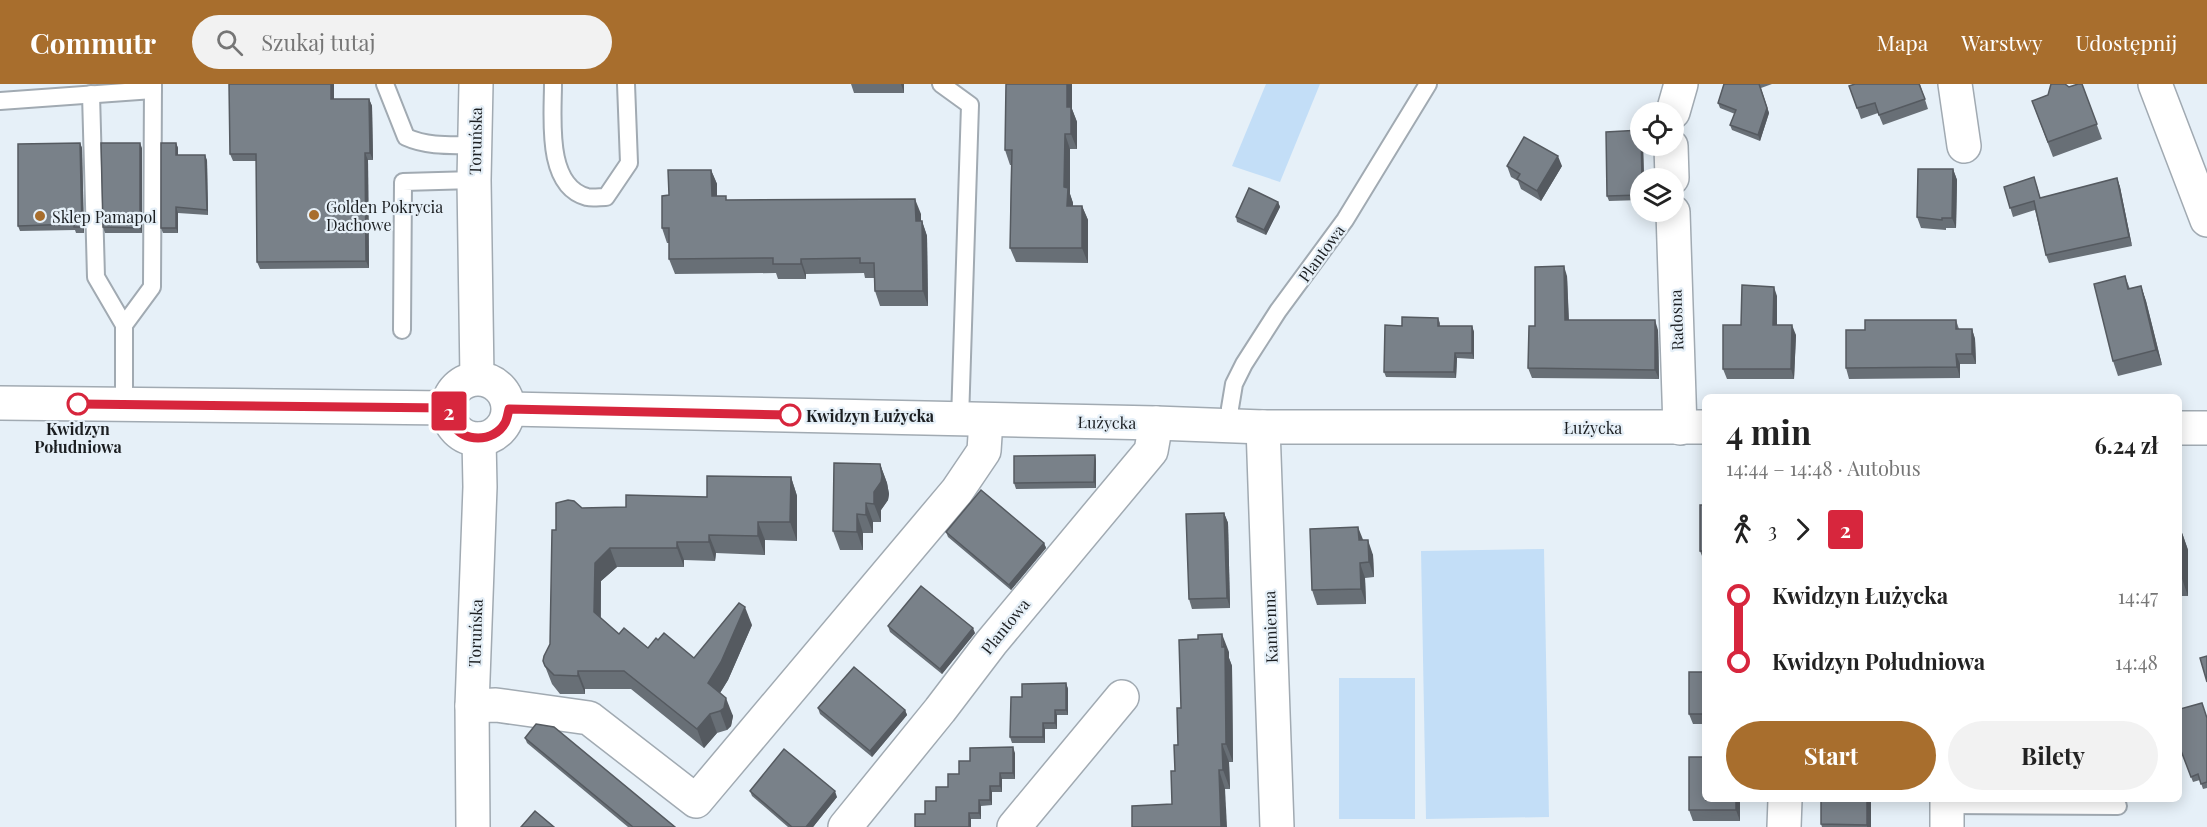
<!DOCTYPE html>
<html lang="pl">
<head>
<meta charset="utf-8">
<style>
  :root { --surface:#fff; --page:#f2f2f2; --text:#222; --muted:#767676; --accent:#a86e2d }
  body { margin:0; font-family:"Playfair Display",serif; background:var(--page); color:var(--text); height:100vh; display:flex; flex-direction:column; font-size:22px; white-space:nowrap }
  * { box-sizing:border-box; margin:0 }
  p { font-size:20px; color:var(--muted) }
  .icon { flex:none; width:33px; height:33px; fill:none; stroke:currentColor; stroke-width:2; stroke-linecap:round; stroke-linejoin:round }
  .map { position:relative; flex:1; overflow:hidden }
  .panel { position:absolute; left:1702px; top:310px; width:480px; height:408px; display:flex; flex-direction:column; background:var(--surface); border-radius:9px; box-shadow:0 3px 15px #0003 }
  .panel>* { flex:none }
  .badge { padding:0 12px; border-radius:4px; font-size:21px; line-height:39px }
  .fabs { position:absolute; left:1630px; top:18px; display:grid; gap:12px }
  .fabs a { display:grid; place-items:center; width:54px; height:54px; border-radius:50%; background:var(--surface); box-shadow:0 3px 15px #0003; font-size:30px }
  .map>.badge { position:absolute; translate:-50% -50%; box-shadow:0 0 0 3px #fff }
  .legs { display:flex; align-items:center; gap:9px; height:66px; padding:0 24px; font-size:20px }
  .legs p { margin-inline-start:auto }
  .summary { display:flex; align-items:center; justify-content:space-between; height:102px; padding:0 24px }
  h1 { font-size:33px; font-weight:700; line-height:45px }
  .action { display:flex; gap:12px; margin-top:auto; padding:12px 24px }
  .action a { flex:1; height:69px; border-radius:36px; background:var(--accent); color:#fff; font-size:24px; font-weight:700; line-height:69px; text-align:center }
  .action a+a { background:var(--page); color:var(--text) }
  ul { padding:0 24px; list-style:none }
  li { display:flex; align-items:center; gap:21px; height:66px; font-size:22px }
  li i { display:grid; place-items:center; width:9px; height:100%; margin:0 8px; background:currentColor }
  li i::after { content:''; width:15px; height:15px; margin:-8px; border:4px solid; border-radius:50%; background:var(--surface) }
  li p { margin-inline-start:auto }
  li:first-child i { background:linear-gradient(#0000 50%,currentColor 0) }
  li:last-child i { background:linear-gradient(currentColor 50%,#0000 0) }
  header { display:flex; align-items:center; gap:36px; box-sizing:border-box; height:84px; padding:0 30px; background:var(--accent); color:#fff }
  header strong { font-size:28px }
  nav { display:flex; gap:33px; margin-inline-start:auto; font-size:21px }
  .search { width:420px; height:54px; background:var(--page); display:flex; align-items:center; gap:15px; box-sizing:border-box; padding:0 21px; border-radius:33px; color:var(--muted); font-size:22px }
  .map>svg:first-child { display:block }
  .green { fill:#c3def7 }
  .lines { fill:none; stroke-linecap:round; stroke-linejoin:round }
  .lane-casing { stroke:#a1aab2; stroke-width:20 }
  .street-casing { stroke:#a1aab2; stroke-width:36 }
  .secondary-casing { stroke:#a1aab2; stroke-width:36 }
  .lane { stroke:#fff; stroke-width:16 }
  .street { stroke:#fff; stroke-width:33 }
  .secondary { stroke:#fff; stroke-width:33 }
  .wall { fill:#686f76 }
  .shaded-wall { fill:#555a60 }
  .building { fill:#798189; stroke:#555a60; stroke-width:1.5 }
  .line-1-casing { stroke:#fff; stroke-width:14 }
  .line-1 { stroke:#d7263d; stroke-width:9 }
  .poi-dot { fill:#a86e2d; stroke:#e6f0f8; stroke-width:2 }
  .stop-1-dot { fill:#fff; stroke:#d7263d; stroke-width:3 }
  .labels { text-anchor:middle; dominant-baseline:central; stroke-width:4.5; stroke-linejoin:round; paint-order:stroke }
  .street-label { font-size:16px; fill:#1b1e21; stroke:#e6f0f8 }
  .poi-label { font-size:16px; fill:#1b1e21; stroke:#e6f0f8; text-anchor:start }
  .stop-label { font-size:16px; font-weight:bold; fill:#1b1e21; stroke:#e6f0f8; text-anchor:start }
</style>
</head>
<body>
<header>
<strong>Commutr</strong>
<div class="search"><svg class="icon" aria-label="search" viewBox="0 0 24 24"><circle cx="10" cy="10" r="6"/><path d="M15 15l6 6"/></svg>Szukaj tutaj</div>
<nav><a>Mapa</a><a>Warstwy</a><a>Udostępnij</a></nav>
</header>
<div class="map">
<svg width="2207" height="743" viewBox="0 0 2207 743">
  <rect width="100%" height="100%" fill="#e6f0f8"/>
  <!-- green -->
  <g class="green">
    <polygon points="1266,0 1320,0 1280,98 1232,82"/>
    <polygon points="1544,465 1549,733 1426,735 1421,467"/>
    <rect x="1339" y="594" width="76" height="141"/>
  </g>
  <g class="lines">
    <defs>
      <g id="lane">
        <path d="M385,0L406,53C428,63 451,61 475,61"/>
        <path d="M553,0C553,33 545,102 587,113C592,114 600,113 606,113L629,79L626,0"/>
        <polyline points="941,0 970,21 960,336"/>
        <polyline points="91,10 96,193 124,241 124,320"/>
        <polyline points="0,17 153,6"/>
        <polyline points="124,241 152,203 153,0"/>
        <polyline points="402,246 403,98 474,96"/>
        <polyline points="1230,342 1230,324 1234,300 1244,280 1278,227 1345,136 1428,0"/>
        <polyline points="1947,721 2118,722"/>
      </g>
      <g id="street">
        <polyline points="476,0 474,96 477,294"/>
        <polyline points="1955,0 1964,62"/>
        <polyline points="1673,28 1681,0"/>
        <polyline points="1671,62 1672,94"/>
        <polyline points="1673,128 1680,344"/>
        <polyline points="1263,343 1277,743"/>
        <polyline points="472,622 496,621 589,634 696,717 957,407 984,367 986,336"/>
        <polyline points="1947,716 1947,743"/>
        <polyline points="473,743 472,622 480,403 479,355"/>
        <polyline points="845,743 940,626 991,559 1151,367 1156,339"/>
        <polyline points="1014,743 1122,613"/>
        <polyline points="1784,743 1785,716"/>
      </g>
      <g id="secondary">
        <polyline points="2155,0 2207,136"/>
        <circle cx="478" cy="325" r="30"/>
        <polyline points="0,319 448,324"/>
        <polyline points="509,325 1156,339 1263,343 1706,343"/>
        <polyline points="2180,344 2207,344"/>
      </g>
    </defs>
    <!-- lane casing -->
    <use href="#lane" class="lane-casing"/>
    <!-- street casing -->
    <use href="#street" class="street-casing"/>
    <!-- secondary casing -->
    <use href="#secondary" class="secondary-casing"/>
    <!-- lane -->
    <use href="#lane" class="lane"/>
    <!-- street -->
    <use href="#street" class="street"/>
    <!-- secondary -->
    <use href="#secondary" class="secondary"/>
  </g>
  <!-- wall -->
  <g class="wall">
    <polygon points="851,0 904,0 904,9 854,9"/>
    <polygon points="1724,0 1772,0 1761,4 1769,29 1760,57 1732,46 1730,41 1735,30 1720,24 1718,19"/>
    <polygon points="1920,0 1928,25 1883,41 1878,29 1861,35 1849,2"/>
    <polygon points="2082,0 2102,55 2053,73 2032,17 2069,3"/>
    <polygon points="334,15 369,15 372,22 373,76 368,76 369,184 260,185 257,178 256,77 233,77 230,70"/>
    <polygon points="1072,25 1077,38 1077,65 1070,65 1070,110 1073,119 1073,122 1082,122 1088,136 1088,179 1016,178 1010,164 1011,81 1010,81 1005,66"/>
    <polygon points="80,59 82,64 84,149 76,149 75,146 20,147 18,142"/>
    <polygon points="176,59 178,64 178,71 207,76 208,131 178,129 178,149 163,149 161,144"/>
    <polygon points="1641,62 1643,62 1644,94 1641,94 1641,116 1609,117 1607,112"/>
    <polygon points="142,64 142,149 105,149 103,143"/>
    <polygon points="1507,82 1562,82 1541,117 1521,105 1518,97 1511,93"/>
    <polygon points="1953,85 1957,96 1956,144 1946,144 1946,146 1921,144 1917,133"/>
    <polygon points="711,86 717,100 717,112 727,116 921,130 921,137 922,137 927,152 928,222 880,222 875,207 874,194 865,194 864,189 806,190 806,195 778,195 776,189 675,190 669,175 669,159 667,159 662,144 669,111"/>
    <polygon points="2117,94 2120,103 2132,162 2049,179 2046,171 2035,126 2013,133 2004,103 2037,102 2040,114"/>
    <polygon points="1278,118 1280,123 1266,151 1237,138 1236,133"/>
    <polygon points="1567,192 1569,236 1658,246 1659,295 1532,294 1528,284 1535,242"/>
    <polygon points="2125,192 2130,205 2141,202 2146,217 2162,281 2118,292 2113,277"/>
    <polygon points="1777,212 1777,241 1796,251 1794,295 1727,295 1723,285 1741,241"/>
    <polygon points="1438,234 1440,239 1440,242 1472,242 1474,248 1474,275 1457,274 1456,294 1386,293 1384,288 1402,242"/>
    <polygon points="1956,236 1959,245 1972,245 1975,255 1976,280 1960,280 1960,294 1849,295 1846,284 1865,246"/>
    <polygon points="1095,371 1096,377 1096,404 1016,405 1014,399"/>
    <polygon points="880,380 887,399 889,410 888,416 881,426 881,438 873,438 873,449 863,449 863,466 840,466 833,447"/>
    <polygon points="791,393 797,412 797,457 765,456 765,471 716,469 715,477 684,476 684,483 617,483 601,497 601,534 619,550 648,564 658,556 694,574 752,541 728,596 720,609 733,632 731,642 727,646 717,649 704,664 631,605 585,605 585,610 560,610 552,600 543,577 550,560 556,446 582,424 626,423 707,413"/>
    <polygon points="1706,421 1706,477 1704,477 1700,467"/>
    <polygon points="1224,429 1228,439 1230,524 1192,525 1189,515"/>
    <polygon points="2180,443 2188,466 2188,512 2180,512"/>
    <polygon points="946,448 1044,459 1046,464 1011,506 948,453"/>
    <polygon points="1363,456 1373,471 1374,493 1365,494 1366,520 1317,521 1312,506"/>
    <polygon points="888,542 975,549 942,590 890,548"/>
    <polygon points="1229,568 1229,574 1232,582 1233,678 1229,678 1230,705 1225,705 1172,720 1178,661"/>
    <polygon points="1706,588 1706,640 1693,640 1689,630"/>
    <polygon points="1066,599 1068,605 1068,631 1057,631 1057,645 1045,645 1045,659 1012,659 1010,653 1022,613"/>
    <polygon points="818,624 905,626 907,631 872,673 820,630"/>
    <polygon points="2207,633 2207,704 2203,705 2200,696 2193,698 2180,664"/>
    <polygon points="525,654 675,743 628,743 527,659"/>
    <polygon points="1015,669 1015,695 1002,695 1002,708 992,708 992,721 981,722 981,735 971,735 971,743 915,743 925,730 970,677"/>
    <polygon points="750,707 837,713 813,743 788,743 752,712"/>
    <polygon points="1740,716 1740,737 1693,737 1689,726"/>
    <polygon points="1821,716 1871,716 1871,743 1822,743 1821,740"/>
  </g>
  <!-- shaded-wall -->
  <g class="shaded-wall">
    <polygon points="331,0 334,0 334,22 331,15"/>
    <polygon points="901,0 904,0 904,9"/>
    <polygon points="1067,0 1072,0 1072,25 1077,38 1077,65 1071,50 1067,23"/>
    <polygon points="1759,0 1769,29 1760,57 1758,51"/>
    <polygon points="369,15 372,22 373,76 370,69"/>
    <polygon points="1065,50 1070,65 1070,110 1073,119 1073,136 1067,122 1064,103"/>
    <polygon points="80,59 82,64 84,149 82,143"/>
    <polygon points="140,59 142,64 142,149 140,144"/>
    <polygon points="176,59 178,64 178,77 176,71"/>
    <polygon points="1642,62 1643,62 1644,94 1642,94"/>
    <polygon points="365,69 368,76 369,184 366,177"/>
    <polygon points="205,71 207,76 208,131 207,126"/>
    <polygon points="1558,72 1562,82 1541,117 1537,107"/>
    <polygon points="1953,85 1957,96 1956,144 1952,134"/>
    <polygon points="711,86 717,100 717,127 712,112"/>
    <polygon points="2117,94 2120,103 2132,162 2129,153"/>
    <polygon points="915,115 921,130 921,152 916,137"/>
    <polygon points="1278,118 1280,123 1266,151 1264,146"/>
    <polygon points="1082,122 1088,136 1088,179 1082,164"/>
    <polygon points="176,123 178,129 178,149 176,144"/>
    <polygon points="922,137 927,152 928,222 923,207"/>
    <polygon points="801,175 806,190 806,195 801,180"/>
    <polygon points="1564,182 1567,192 1569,246 1565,236"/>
    <polygon points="2141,202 2146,217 2162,281 2156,266"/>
    <polygon points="1774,203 1777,212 1777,251 1773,241"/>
    <polygon points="1655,236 1658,246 1659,295 1655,286"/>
    <polygon points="1792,241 1796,251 1794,295 1791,285"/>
    <polygon points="1472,242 1474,248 1474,275 1472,269"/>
    <polygon points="1972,245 1975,255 1976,280 1972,270"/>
    <polygon points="1455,269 1457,274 1456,294 1454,288"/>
    <polygon points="1956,270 1960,280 1960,294 1957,283"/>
    <polygon points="1095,371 1096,377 1096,404 1094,398"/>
    <polygon points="880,380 887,399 889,410 888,416 881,426 881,438 874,420 874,408"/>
    <polygon points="791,393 797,412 797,457 790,438"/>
    <polygon points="866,419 873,438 873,449 866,431"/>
    <polygon points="1224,429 1228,439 1230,524 1227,514"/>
    <polygon points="857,430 863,449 863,466 857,448"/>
    <polygon points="758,438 765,456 765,471 758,452"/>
    <polygon points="1358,443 1364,458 1359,456"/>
    <polygon points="2180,443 2188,466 2188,512 2180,489"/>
    <polygon points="709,451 716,469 715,477 709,458"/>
    <polygon points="1368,456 1373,471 1374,493 1369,478"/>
    <polygon points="677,458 684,476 684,483 677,464"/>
    <polygon points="1044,459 1046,464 1011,506 1009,501"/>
    <polygon points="610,464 617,483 601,497 600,547 594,528 595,479"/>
    <polygon points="1360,479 1365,494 1366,520 1361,505"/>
    <polygon points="745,523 752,541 728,596 715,617 708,599"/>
    <polygon points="973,544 975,549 942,590 940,585"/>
    <polygon points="1222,550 1229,568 1229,574 1232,582 1233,678 1226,660"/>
    <polygon points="578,587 585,605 585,610 578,592"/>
    <polygon points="1066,599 1068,605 1068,631 1066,626"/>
    <polygon points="726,614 733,632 731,642 727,646 720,627"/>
    <polygon points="905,626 907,631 872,673 870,667"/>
    <polygon points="1055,626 1057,631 1057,645 1055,639"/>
    <polygon points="710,630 717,649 704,664 697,645"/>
    <polygon points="1043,639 1045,645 1045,659 1043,653"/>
    <polygon points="1222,660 1229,678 1230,705 1223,686"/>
    <polygon points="1013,663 1015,669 1015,695 1013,689"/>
    <polygon points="1219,686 1225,705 1227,743 1221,743"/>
    <polygon points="1000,689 1002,695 1002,708 1000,702"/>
    <polygon points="990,702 992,708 992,721 990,716"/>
    <polygon points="835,707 837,713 813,743 806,743"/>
    <polygon points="979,716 981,722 981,735 979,729"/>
    <polygon points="1736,716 1740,716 1740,737 1736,726"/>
    <rect x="1867" y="716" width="4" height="27"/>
    <polygon points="969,729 971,735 971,743 969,743"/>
  </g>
  <!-- building -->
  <g class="building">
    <polygon points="229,0 331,0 331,15 369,15 370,69 365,69 366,177 257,178 256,70 230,70"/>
    <polygon points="1006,0 1067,0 1067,23 1071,23 1071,50 1065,50 1064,103 1068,104 1067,122 1082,122 1082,164 1010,164 1012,66 1005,66"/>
    <polygon points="1724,0 1759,0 1767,24 1758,51 1730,41 1736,26 1718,19"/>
    <polygon points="1855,0 1919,0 1925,15 1879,31 1875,19 1857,24 1849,2"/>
    <polygon points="2051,0 2065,0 2069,3 2078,0 2082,0 2097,40 2048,58 2032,17 2048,11"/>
    <polygon points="1641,46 1642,94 1641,94 1641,111 1607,112 1606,48"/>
    <polygon points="1524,53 1558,72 1537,107 1517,95 1520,90 1507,82"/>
    <polygon points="80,59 82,143 74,143 74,140 18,142 18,60"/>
    <polygon points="101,59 140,59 140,144 103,143"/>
    <polygon points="161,59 176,59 176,71 205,71 207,126 176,123 176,144 161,144"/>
    <polygon points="1918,85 1953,85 1952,134 1942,134 1942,136 1917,133"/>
    <polygon points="668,86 711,86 712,112 726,112 726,116 915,115 916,137 922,137 923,207 875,207 874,179 860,179 860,174 801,175 801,180 773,180 773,174 669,175 669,144 662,144 662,112 669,111"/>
    <polygon points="2034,93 2040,114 2117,94 2129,153 2046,171 2034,117 2010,124 2004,103"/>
    <polygon points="1249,104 1278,118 1264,146 1236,133"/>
    <polygon points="1564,182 1565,236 1655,236 1655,286 1528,284 1529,242 1535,242 1535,183"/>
    <polygon points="2125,192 2128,205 2141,202 2156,266 2113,277 2094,200"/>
    <polygon points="1742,201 1774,203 1773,241 1792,241 1791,285 1723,285 1723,241 1741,241"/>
    <polygon points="1402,233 1438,234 1438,242 1472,242 1472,269 1455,269 1454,288 1384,288 1385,241 1402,242"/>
    <polygon points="1865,236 1956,236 1956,245 1972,245 1972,270 1956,270 1957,283 1846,284 1846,246 1865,246"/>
    <polygon points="1095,371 1094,398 1014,399 1014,372"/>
    <polygon points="834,379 880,380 882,392 881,398 874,408 874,420 866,419 866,431 857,430 857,448 833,447"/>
    <polygon points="707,392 791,393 790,438 758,438 758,452 709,451 709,458 677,458 677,464 610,464 595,479 594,528 619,550 624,544 648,564 656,554 658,556 664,549 694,574 739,519 745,523 721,578 708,599 726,614 724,624 720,627 710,630 697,645 624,587 578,587 578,592 554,591 545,582 543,577 544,572 550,560 552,446 556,446 556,419 568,416 574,417 582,424 626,423 626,411 707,413"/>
    <polygon points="981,406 1044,459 1009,501 946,448"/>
    <rect x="1700" y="421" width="6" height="46"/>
    <polygon points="1224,429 1227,514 1189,515 1186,430"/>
    <polygon points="1358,443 1359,456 1368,456 1369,478 1360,479 1361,505 1312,506 1310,445"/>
    <polygon points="921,502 973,544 940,585 888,542"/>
    <polygon points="1222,550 1222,563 1225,563 1226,660 1222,660 1223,686 1219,686 1221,743 1132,743 1132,722 1172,720 1171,687 1175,687 1174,661 1178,661 1177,624 1181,624 1179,556 1198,555 1198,551"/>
    <polygon points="2207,572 2207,598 2200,574"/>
    <polygon points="854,583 905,626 870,667 818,624"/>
    <rect x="1689" y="588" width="17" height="42"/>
    <polygon points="1066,599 1066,626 1055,626 1055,639 1043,639 1043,653 1010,653 1011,613 1022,613 1022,600"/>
    <polygon points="2202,619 2207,634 2207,698 2201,700 2198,690 2191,693 2180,664 2180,625"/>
    <polygon points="536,640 554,643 675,743 633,743 525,654"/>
    <polygon points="1013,663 1013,689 1000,689 1000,702 990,702 990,716 979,716 979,729 969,729 969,743 915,743 915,730 925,730 925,717 936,717 936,703 948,703 948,690 959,690 959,677 970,677 970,664"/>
    <polygon points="784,665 835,707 806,743 792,743 750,707"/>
    <polygon points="1689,673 1706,673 1706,716 1736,716 1736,726 1689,726"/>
    <polygon points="1821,716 1867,716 1867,741 1821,740"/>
    <polygon points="535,727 554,743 521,743"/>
  </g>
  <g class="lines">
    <defs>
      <path id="line-1" d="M78,320L448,324C449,329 450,335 452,339C462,359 494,359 505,339C507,336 508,329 509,325L790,331"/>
    </defs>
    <!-- line-1 casing -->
    <use href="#line-1" class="line-1-casing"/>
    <!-- line-1 -->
    <use href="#line-1" class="line-1"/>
  </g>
  <!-- markers -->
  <g class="poi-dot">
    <circle cx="314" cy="131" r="6"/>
    <circle cx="40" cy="132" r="6"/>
  </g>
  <g class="stop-1-dot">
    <circle cx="78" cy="320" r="10"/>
    <circle cx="790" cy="331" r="10"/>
  </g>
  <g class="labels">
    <!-- street labels -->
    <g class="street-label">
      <text transform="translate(475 57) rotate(-89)">Toruńska</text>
      <text transform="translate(1321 169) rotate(-54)">Plantowa</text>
      <text transform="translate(1676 236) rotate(-92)">Radosna</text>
      <text transform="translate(1107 338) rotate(1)">Łużycka</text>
      <text x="1593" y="343">Łużycka</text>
      <text transform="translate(1005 542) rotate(-51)">Plantowa</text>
      <text transform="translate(1270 543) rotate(-92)">Kamienna</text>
      <text transform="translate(475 549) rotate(-88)">Toruńska</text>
    </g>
    <!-- poi labels -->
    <g class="poi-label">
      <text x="326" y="122">Golden Pokrycia<tspan x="326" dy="18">Dachowe</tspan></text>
      <text x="52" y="132">Sklep Pamapol</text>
    </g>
    <!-- stop labels -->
    <g class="stop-label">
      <text x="806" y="331">Kwidzyn Łużycka</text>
      <text x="78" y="344" text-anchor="middle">Kwidzyn<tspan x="78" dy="18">Południowa</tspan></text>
    </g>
  </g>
</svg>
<div class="fabs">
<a><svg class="icon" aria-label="locate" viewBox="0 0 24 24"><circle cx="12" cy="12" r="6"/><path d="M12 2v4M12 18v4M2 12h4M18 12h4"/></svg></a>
<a><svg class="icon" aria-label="layers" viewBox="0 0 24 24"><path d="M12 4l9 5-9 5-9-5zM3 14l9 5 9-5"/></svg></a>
</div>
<b class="badge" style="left:449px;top:327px;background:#d7263d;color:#fff">2</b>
<section class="panel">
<div class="summary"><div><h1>4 min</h1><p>14:44 – 14:48 · Autobus</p></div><b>6.24 zł</b></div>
<div class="legs"><svg class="icon" aria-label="walk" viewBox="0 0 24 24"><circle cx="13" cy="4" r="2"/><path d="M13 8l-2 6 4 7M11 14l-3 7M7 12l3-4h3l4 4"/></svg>3<svg class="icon" aria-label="forward" viewBox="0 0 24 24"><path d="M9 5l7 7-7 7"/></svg><b class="badge" style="background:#d7263d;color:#fff">2</b></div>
<ul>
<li><i style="color:#d7263d"></i><b>Kwidzyn Łużycka</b><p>14:47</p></li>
<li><i style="color:#d7263d"></i><b>Kwidzyn Południowa</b><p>14:48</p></li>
</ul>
<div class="action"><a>Start</a><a>Bilety</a></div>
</section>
</div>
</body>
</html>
